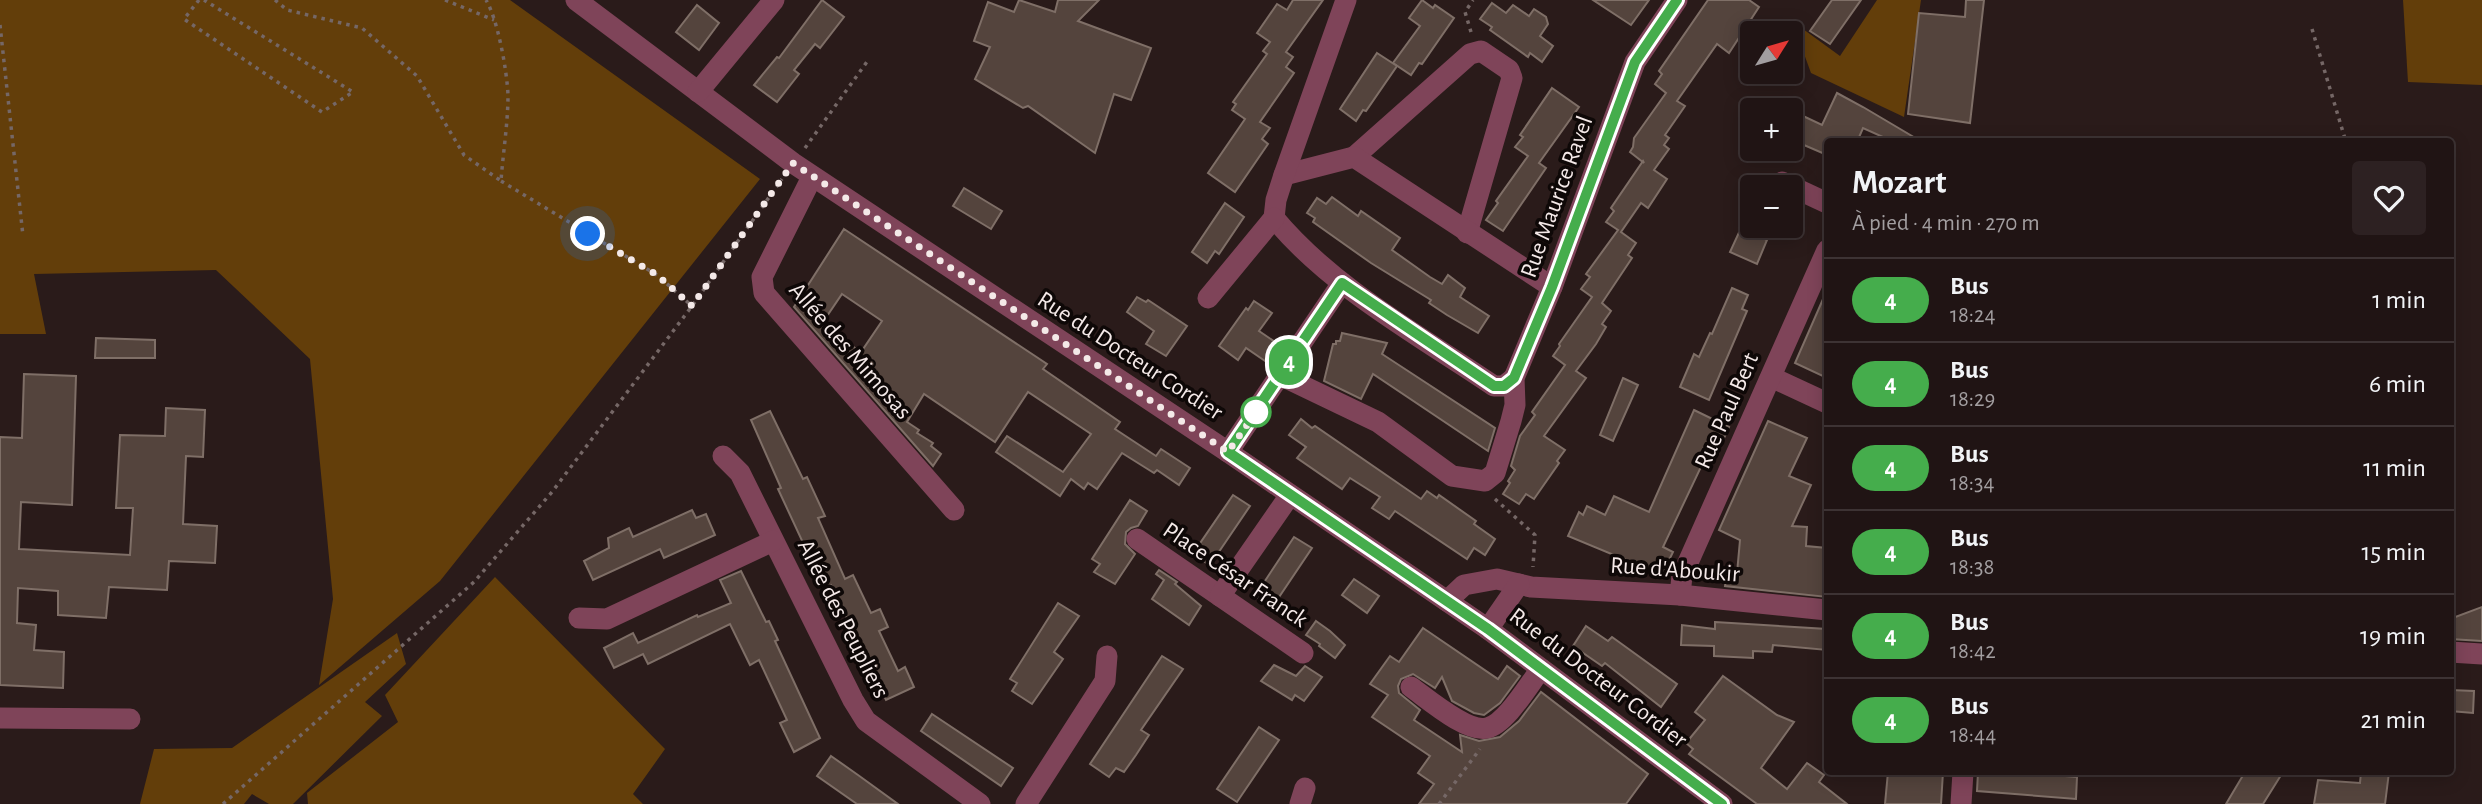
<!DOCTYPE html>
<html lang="fr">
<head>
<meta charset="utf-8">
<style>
  :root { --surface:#201414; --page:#2d2122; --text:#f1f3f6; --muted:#a29ea0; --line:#3d3334 }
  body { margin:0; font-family:"Alegreya Sans",sans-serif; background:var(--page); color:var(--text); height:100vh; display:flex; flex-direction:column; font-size:26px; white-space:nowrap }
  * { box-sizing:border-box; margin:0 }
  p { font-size:23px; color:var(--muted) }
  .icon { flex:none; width:38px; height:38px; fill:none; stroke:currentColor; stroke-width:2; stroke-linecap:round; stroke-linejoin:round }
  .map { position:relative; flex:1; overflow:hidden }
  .details { position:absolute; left:1824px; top:138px; width:630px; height:637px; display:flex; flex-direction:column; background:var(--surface); border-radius:7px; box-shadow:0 4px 18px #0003,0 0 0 2px var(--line) }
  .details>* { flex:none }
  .badge { padding:0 14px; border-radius:23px; font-size:24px; line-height:46px }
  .needle { width:46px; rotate:53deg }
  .fabs { position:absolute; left:1740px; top:21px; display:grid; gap:14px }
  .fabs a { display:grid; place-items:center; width:63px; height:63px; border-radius:7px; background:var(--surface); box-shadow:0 4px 18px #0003,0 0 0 2px var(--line); font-size:35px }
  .you { position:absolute; width:35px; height:35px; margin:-18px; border:5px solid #fff; border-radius:50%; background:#1a73e8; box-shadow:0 0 0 10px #1a73e833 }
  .map>.badge { position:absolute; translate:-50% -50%; box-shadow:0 0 0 4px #fff }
  .round { display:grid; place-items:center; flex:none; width:74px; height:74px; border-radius:7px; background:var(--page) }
  .head { display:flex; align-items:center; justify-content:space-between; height:119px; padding:0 28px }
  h1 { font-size:33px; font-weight:700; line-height:52px }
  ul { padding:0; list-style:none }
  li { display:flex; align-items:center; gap:21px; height:84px; padding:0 28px; border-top:2px solid var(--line) }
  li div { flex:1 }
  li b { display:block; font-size:26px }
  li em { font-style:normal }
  li .badge { min-width:77px; font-weight:700; text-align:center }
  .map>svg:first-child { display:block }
  .green { fill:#633e0a }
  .building { fill:#54443d; stroke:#7f6f67; stroke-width:2; fill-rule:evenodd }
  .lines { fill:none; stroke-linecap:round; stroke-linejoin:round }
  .path { stroke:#756766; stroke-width:3.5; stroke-dasharray:3.5 5; stroke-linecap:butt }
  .minor { stroke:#7f4459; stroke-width:21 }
  .line-casing { stroke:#fff; stroke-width:16 }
  .line { stroke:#45ad4c; stroke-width:10 }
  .walk { stroke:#f4e9e8; stroke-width:7; stroke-dasharray:0 12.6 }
  .stop-dot { fill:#fff; stroke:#45ad4c; stroke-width:3.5 }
  .labels { text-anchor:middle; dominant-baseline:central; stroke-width:7; stroke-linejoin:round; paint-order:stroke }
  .street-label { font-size:24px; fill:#f4e9e8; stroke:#0e0807 }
</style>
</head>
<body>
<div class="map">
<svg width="2482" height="804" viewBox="0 0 2482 804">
  <rect width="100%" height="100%" fill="#2a1b1a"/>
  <!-- green -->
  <g class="green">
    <polygon points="0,0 510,0 760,179 440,581 319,685 333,599 310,359 216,270 34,274 46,334 0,334"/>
    <polygon points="1877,0 1921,0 1904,117 1811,73 1792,21 1840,56"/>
    <polygon points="2403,0 2482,0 2482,85 2408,82"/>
    <polygon points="495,577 665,749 633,794 643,804 308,804 307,793 398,722 385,695"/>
    <polygon points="397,633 406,664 365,702 382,716 293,804 269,804 252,794 244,804 140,804 154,749 232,748"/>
  </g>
  <!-- building -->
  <g class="building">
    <polygon points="822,0 844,17 820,48 815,44 794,70 799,74 777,102 754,85 777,57 779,58"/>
    <polygon points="1019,0 1055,12 1058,0 1099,0 1078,21 1151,48 1131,100 1114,94 1095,153 1028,106 1023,108 975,79 990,47 974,41 988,2 1014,12"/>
    <polygon points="1293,0 1323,0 1286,52 1293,57 1286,67 1294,73 1260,122 1270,128 1262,139 1268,144 1235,192 1208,173 1245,119 1232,110 1236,104 1233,102 1267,54 1263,51 1270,42 1257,33 1277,4 1287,10"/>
    <polygon points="1422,0 1433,8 1435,5 1454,18 1422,64 1419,63 1411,75 1393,63 1420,26 1409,18"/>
    <polygon points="1593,0 1649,0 1631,25"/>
    <polygon points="1708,0 1749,0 1759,7 1729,53 1717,44 1677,101 1685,106 1665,135 1669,138 1664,145 1669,149 1654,170 1667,179 1648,208 1641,203 1621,232 1636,243 1628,255 1632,258 1602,303 1611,311 1602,324 1606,327 1596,344 1576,371 1586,378 1544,436 1565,450 1557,461 1559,463 1534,499 1526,494 1519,504 1503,494 1510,483 1508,481 1515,470 1511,466 1520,436 1535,415 1532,412 1565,365 1553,356 1560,346 1559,344 1592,297 1581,289 1590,277 1586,274 1618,230 1606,222 1614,211 1611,208 1643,161 1644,163 1630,152 1633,147 1634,138 1666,93 1655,84 1662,74 1659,71"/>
    <polygon points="1832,0 1861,0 1830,44 1810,31"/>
    <polygon points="1966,0 1984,0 1970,123 1908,114 1919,13 1965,17"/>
    <polygon points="1492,3 1506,13 1513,5 1529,16 1534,9 1546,17 1548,24 1540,36 1553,46 1542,62 1530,53 1528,57 1490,30 1492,27 1480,19"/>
    <polygon points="697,5 719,23 699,50 676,32"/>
    <polygon points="1377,53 1397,66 1366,111 1363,110 1356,121 1340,109"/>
    <polygon points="1552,88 1579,107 1539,163 1546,168 1503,231 1486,220 1498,203 1496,201 1528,156 1515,147 1523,137 1520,135"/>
    <polygon points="1837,93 1863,107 1922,142 1894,142 1863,128 1857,142 1827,142 1827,155 1790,139 1790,116 1802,119 1803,116 1822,125"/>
    <polygon points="964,188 1002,211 991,229 953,206"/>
    <polygon points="1332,197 1358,216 1361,211 1400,238 1392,250 1430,277 1442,284 1448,275 1465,288 1460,297 1489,316 1478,333 1447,315 1429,303 1431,300 1371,263 1313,222 1315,218 1307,213 1317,198 1326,204"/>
    <polygon points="1225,203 1244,217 1219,254 1215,251 1207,263 1192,252"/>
    <polygon points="1741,228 1767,240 1757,264 1730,252"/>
    <path d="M844,229L1047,364L1043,369L1120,422L1115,429L1156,456L1161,449L1190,468L1179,485L1157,470L1154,473L1122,453L1097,489L1088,483L1084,489L1071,479L1060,496L996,452L1007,436L1063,472L1091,434L1028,392L995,442L924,394L907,422L919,430L917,433L933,443L931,446L941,454L933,466L794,307ZM842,294L882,321L861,352L821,325Z"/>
    <polygon points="1732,288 1748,295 1742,309 1747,311 1709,400 1680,387 1694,354 1699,357 1710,333 1712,334"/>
    <polygon points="1827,290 1827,378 1795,363"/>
    <polygon points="1137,297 1146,302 1148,300 1187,326 1166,356 1146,344 1154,331 1127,312"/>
    <polygon points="1254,301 1272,313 1259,331 1278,344 1265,361 1246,348 1238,360 1219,346 1246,308 1248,310"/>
    <polygon points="1342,333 1387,343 1382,354 1495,428 1488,451 1373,374 1361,399 1324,381 1333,344 1336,344 1336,341 1340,341"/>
    <polygon points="96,338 155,340 155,358 95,358"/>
    <polygon points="24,374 76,376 72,505 21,502 19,549 130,555 133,508 116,508 120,435 165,436 166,408 205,410 203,457 186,456 183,524 217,526 215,563 169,561 167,590 109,587 106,618 58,615 58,591 18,588 17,623 36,625 34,650 64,652 63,688 0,685 0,437 22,438"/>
    <polygon points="1623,378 1638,385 1613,441 1600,435"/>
    <polygon points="1694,410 1729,427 1716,456 1708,452 1663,547 1673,552 1662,575 1568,536 1579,512 1583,515 1587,506 1605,515 1614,496 1649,512"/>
    <polygon points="770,411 803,479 807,477 825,516 818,518 845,579 853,575 871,613 880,609 888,627 879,631 898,671 905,667 914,687 886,700 831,585 824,588 778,489 781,488 751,420"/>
    <polygon points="1301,419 1312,428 1315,426 1421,499 1427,491 1437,498 1439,495 1476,521 1474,524 1495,539 1485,555 1474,548 1467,559 1395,511 1389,519 1372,508 1380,497 1350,478 1342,489 1297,458 1306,447 1289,435"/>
    <polygon points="1768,421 1807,438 1789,476 1811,485 1792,526 1807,527 1806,546 1827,548 1827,597 1725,586 1727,572 1737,573 1740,540 1719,530"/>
    <polygon points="1233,495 1250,506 1210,565 1192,555"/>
    <polygon points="1130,500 1147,511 1138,526 1131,528 1126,532 1125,544 1135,554 1115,584 1094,572 1100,564 1092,559"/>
    <polygon points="692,510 696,518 706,514 715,535 664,558 660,549 593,580 584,561 609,548 608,538 629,528 633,537"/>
    <polygon points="1294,537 1312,548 1271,609 1255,596"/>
    <polygon points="1159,570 1177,582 1175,584 1201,606 1189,625 1152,599 1164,580 1156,574"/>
    <polygon points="741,571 766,622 769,621 778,640 775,641 820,738 794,752 780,723 787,720 759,660 750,665 730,624 648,664 643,654 614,668 604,648 633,633 638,643 697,615 698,617 731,603 720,580"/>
    <polygon points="1354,579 1379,596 1367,613 1342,595"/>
    <polygon points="1058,603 1079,616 1054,652 1063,659 1032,704 1012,691 1017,683 1010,679"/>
    <polygon points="2482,607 2482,641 2450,639 2450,619"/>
    <polygon points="1316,621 1330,631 1345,645 1335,658 1319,646 1320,644 1306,635"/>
    <polygon points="1715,622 1827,629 1827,650 1773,645 1772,652 1753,651 1753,658 1714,656 1714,646 1681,645 1682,625 1715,629"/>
    <polygon points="1586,626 1608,641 1612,637 1677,684 1661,707 1605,663 1602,666 1573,646"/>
    <polygon points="1423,628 1498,679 1507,666 1520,676 1500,703 1484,715 1474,713 1452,701 1442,677 1435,688 1413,674 1401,679 1398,686 1399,693 1420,710 1414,720 1462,752 1460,735 1479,741 1500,737 1519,721 1541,692 1648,774 1626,804 1419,804 1434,784 1418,773 1430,756 1372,717 1388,695 1370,684 1390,656 1399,662"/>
    <polygon points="1162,656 1183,669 1141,730 1149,735 1136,755 1124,772 1116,768 1109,777 1090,764"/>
    <polygon points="1274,665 1296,676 1305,666 1322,677 1304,701 1295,695 1292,700 1261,681"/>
    <polygon points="1723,676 1777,715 1794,722 1761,768 1787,789 1807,763 1824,775 1819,782 1847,804 1757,804 1689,754 1693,749 1686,743 1705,720 1695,712"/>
    <polygon points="2450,690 2474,691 2473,713 2450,711"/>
    <polygon points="932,714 1013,768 1001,786 921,731"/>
    <polygon points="1259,727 1279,740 1237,802 1217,789"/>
    <polygon points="831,756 858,775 898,804 857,804 817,776"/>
    <polygon points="1888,772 1943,772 1941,804 1885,804"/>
    <polygon points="1978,772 2017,772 2077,777 2076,799 1977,791"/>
    <polygon points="2245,772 2283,772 2263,804 2226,804"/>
    <polygon points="2361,772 2389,772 2385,804 2314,804 2318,780 2360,783"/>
  </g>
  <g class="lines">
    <!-- path -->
    <g class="path">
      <polyline points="199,0 184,19 322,112 353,92 204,0"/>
      <path d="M275,0L287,10L362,28L417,76L464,155L501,181C503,153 508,123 508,95C507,71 498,20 486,0"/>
      <polyline points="445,0 494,20"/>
      <polyline points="0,25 23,236"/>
      <polyline points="2312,29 2346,142"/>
      <polyline points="1471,32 1465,12 1473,0"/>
      <polyline points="805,148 869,59"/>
      <polyline points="501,181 657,275 692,306"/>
      <polyline points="1495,499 1535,535 1533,567"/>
      <polyline points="223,804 474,582 552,492 692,306 782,179"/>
      <polyline points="1439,804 1480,749"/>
    </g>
    <!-- minor -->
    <g class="minor">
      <polyline points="576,0 793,163 1228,452 1488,629 1722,804"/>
      <polyline points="698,92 774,0"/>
      <polyline points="1354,157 1470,54 1481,51 1509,70 1512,78 1467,233"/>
      <polyline points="1284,175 1354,157 1552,287"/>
      <polyline points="812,177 762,277 764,293 954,510"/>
      <polyline points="1782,182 1827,203"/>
      <path d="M1274,218C1331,287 1420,336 1494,386H1504L1514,378"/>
      <polyline points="1274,218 1276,200 1284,175 1346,0"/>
      <polyline points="1208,298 1274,218"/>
      <polyline points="1280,375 1378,422 1452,476 1485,481 1495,473 1511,421 1515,405 1514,378 1552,287 1635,62 1677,0"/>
      <polyline points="1771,377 1827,403"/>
      <polyline points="1228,452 1342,283"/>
      <polyline points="723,456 740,473 853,700 866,721 980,804"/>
      <polyline points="1137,539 1303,653"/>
      <polyline points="1680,595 1682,576 1827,250"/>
      <polyline points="1220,596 1290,495"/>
      <polyline points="1447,601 1464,585 1497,579 1531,587 1680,595 1827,610"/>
      <polyline points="579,618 607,619 773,541"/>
      <polyline points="1488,629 1519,584"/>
      <polyline points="2450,652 2482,654"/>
      <path d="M1411,687C1428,699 1467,733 1487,728C1506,724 1529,684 1541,669"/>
      <polyline points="0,718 130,719"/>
      <polyline points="1026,804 1105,681 1107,656"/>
      <polyline points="1300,804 1305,788"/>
      <polyline points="1961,804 1963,772"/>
    </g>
  </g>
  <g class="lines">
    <defs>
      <polyline id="line" points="1677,0 1635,62 1552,287 1514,378 1504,386 1494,386 1342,283 1228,452 1488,629 1722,804"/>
    </defs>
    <!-- line casing -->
    <use href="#line" class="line-casing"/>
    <!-- line -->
    <use href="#line" class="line"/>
    <!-- walk -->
    <polyline class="walk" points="588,234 657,275 692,306 793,163 1228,452 1256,412"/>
  </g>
  <!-- markers -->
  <circle class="stop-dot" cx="1256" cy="412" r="14"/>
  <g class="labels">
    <!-- street labels -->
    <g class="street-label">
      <text transform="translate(1557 197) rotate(-70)">Rue Maurice Ravel</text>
      <text transform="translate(850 351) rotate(49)">Allée des Mimosas</text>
      <text transform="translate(1130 356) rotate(33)">Rue du Docteur Cordier</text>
      <text transform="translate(1727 411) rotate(-66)">Rue Paul Bert</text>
      <text transform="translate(1675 570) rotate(4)">Rue d'Aboukir</text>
      <text transform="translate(1235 575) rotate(34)">Place César Franck</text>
      <text transform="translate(843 619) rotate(63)">Allée des Peupliers</text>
      <text transform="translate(1598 678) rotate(37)">Rue du Docteur Cordier</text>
    </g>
  </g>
</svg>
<div class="fabs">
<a><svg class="needle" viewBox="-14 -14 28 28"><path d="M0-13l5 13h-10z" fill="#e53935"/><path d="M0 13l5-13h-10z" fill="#a29ea0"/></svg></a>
<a>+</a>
<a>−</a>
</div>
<div class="you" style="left:588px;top:234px"></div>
<b class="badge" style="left:1289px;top:362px;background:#45ad4c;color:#fff">4</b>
<section class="details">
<div class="head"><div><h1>Mozart</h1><p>À pied · 4 min · 270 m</p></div><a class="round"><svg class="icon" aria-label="heart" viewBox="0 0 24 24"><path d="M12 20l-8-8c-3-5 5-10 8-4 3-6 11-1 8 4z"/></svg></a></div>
<ul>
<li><span class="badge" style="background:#45ad4c;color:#fff">4</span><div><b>Bus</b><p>18:24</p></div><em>1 min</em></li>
<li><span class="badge" style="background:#45ad4c;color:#fff">4</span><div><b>Bus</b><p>18:29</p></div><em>6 min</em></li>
<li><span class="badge" style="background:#45ad4c;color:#fff">4</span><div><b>Bus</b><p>18:34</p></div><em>11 min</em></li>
<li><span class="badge" style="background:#45ad4c;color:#fff">4</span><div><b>Bus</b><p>18:38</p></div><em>15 min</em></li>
<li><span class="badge" style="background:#45ad4c;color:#fff">4</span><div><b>Bus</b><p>18:42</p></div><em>19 min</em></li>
<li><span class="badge" style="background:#45ad4c;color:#fff">4</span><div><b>Bus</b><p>18:44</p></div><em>21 min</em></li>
</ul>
</section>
</div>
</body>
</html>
